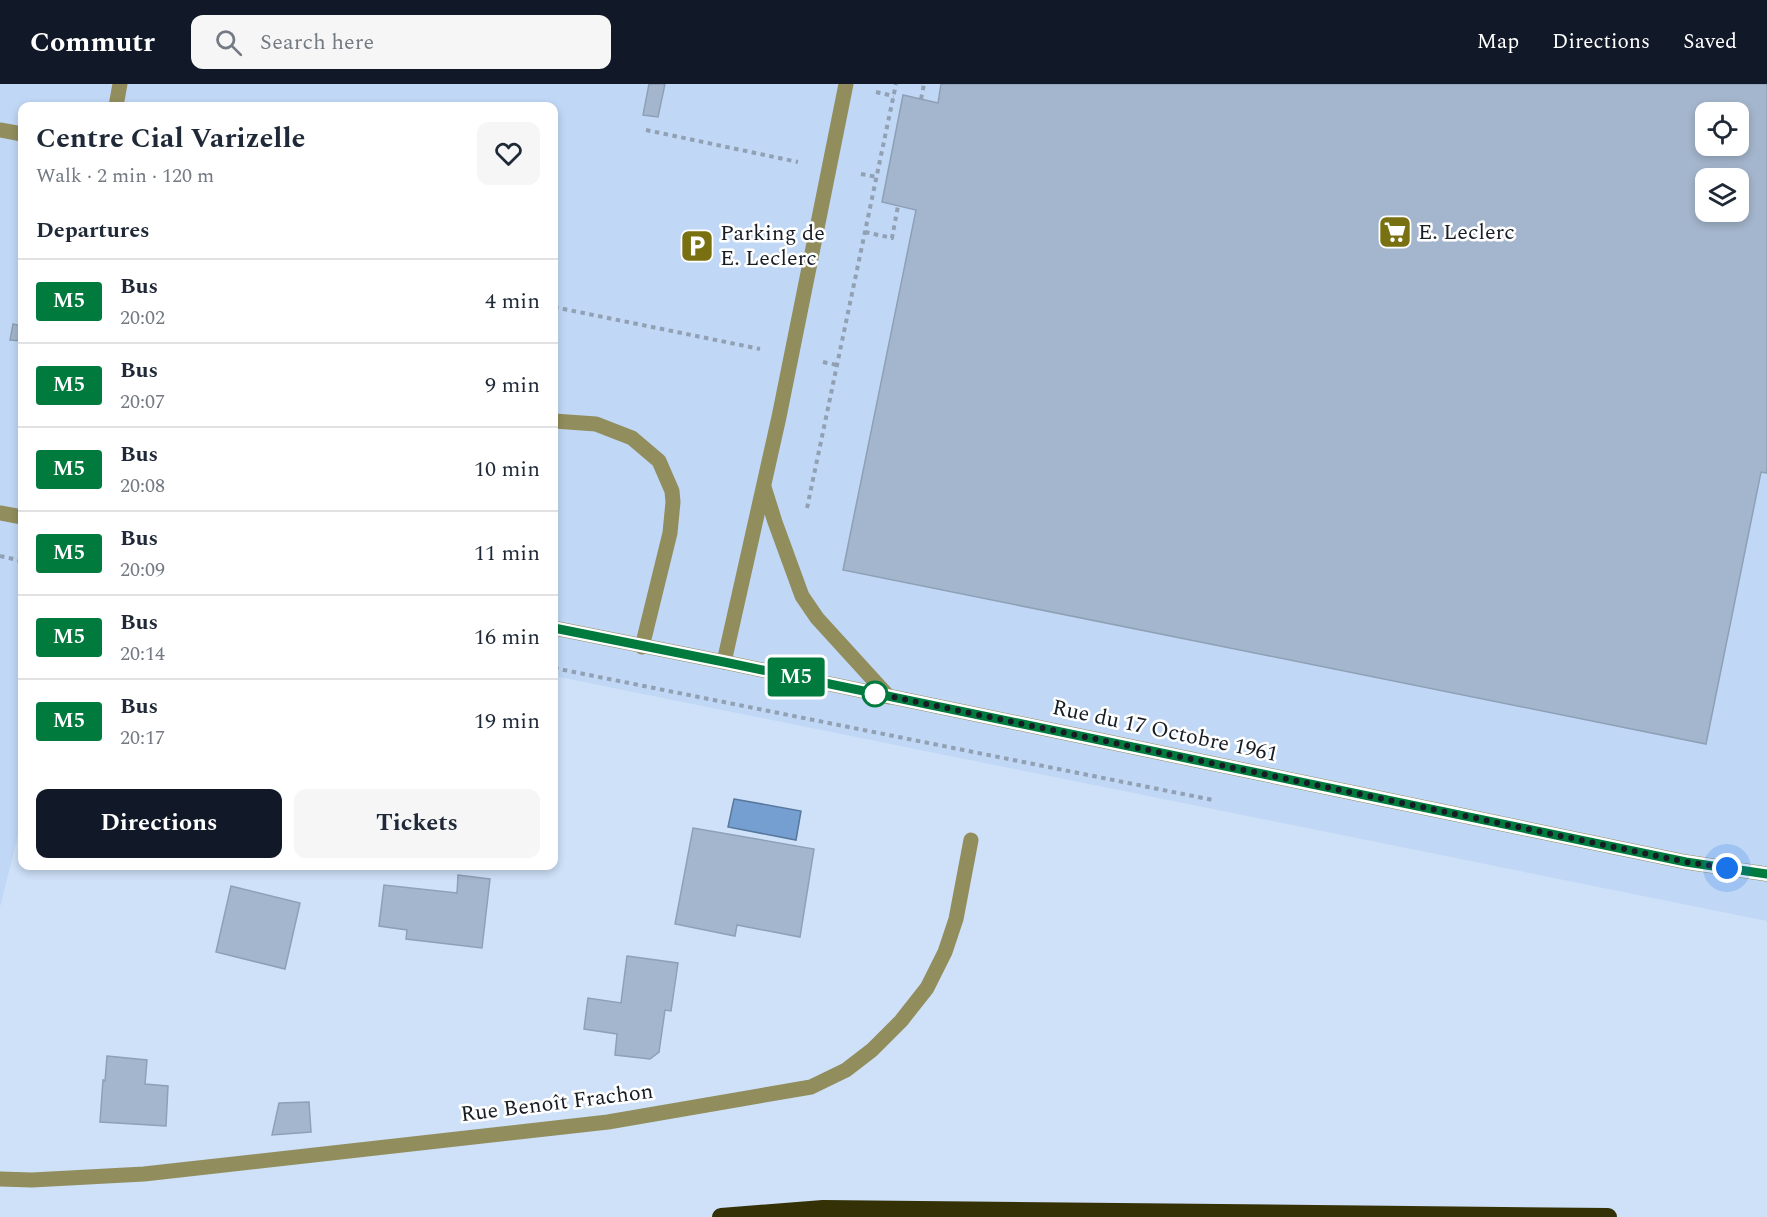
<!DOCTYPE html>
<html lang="en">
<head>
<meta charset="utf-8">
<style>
  :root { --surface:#fff; --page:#f6f6f7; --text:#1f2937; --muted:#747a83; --line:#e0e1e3; --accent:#111827 }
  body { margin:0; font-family:Spectral,serif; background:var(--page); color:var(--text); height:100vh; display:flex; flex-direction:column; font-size:22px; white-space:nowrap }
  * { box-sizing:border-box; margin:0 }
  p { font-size:20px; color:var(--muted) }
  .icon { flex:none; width:33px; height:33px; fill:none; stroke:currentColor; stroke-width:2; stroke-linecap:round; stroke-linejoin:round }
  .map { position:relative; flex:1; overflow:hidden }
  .details { position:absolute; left:18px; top:18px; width:540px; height:768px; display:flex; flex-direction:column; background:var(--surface); border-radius:12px; box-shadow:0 3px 9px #0003 }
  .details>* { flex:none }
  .badge { padding:0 12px; border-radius:4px; font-size:21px; line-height:39px }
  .controls { position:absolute; left:1695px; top:18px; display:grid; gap:12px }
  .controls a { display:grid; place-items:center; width:54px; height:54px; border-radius:12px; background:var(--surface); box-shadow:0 3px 9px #0003; font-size:30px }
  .you { position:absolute; width:30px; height:30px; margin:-15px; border:4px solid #fff; border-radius:50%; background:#1a73e8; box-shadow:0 0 0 9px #1a73e833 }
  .map>.badge { position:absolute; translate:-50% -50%; box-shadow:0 0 0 3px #fff }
  h2 { padding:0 18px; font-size:22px; line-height:54px }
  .round { display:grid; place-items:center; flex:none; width:63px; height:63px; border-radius:12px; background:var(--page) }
  .headline { display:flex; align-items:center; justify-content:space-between; height:102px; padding:0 18px }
  h1 { font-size:28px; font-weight:700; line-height:45px }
  .button { display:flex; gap:12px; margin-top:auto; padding:12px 18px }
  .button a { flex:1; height:69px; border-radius:12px; background:var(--accent); color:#fff; font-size:24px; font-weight:700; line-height:69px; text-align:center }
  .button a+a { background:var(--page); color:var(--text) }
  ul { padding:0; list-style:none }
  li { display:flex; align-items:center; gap:18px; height:84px; padding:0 18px; border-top:2px solid var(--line) }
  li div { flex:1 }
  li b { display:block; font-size:22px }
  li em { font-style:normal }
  li .badge { min-width:66px; font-weight:700; text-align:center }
  header { display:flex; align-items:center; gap:36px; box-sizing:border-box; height:84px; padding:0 30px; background:var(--accent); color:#fff }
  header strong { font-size:28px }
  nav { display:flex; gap:33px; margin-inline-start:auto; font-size:21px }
  .search { width:420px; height:54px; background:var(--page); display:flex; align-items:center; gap:15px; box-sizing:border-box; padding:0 21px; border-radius:12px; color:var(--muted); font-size:22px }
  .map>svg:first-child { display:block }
  .built { fill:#c0d8f6; fill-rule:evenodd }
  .water { fill:#759fd1; stroke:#58789d; stroke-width:1.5 }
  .building { fill:#a4b6cd; stroke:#8ea0b6; stroke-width:1.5; fill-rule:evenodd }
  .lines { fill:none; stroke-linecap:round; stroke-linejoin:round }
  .path { stroke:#91a0b2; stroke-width:4; stroke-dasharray:4.5 4.5; stroke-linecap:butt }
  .minor { stroke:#918d5d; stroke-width:15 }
  .highway { stroke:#353107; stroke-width:18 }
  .line-casing { stroke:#fff; stroke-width:14 }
  .line { stroke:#007b3d; stroke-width:9 }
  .walk { stroke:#161d25; stroke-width:6; stroke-dasharray:0 10.8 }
  .stop-dot { fill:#fff; stroke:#007b3d; stroke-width:3 }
  .labels { text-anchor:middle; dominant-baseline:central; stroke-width:5; stroke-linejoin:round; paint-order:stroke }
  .poi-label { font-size:22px; fill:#161d25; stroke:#fff; text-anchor:start }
  .street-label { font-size:22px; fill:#161d25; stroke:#fff }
</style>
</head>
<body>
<header>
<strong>Commutr</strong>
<div class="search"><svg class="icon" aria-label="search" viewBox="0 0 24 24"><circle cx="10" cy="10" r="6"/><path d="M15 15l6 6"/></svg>Search here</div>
<nav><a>Map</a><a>Directions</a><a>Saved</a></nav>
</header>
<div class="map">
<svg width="1767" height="1133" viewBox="0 0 1767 1133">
  <rect width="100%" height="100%" fill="#cee1f8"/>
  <!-- built -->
  <path class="built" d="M0,0H1767V837L554,592V22H22V736L0,823ZM1706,28H1738V62H1706ZM1706,94H1738V128H1706Z"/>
  <!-- water -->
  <polygon class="water" points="734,715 801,727 796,756 728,743"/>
  <!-- building -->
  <g class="building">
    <polygon points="649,0 665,0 658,33 643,31"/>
    <path d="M941,0H1767V389L1761,388L1706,660L843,486L916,126L882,118L903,11L938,19ZM1706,28H1738V62H1706ZM1706,94H1738V128H1706Z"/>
    <polygon points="13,240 22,242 22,257 10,256"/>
    <polygon points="693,744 814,765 800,853 737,841 735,852 675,840"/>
    <polygon points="458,791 490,795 482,864 406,855 407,846 379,842 384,801 457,809"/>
    <polygon points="231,802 300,819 285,885 216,868"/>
    <polygon points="627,872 678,879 671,927 665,926 659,968 650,975 615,971 617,950 584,945 588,914 621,919"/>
    <polygon points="107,972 147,976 145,1000 168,1002 166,1042 100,1038 103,996 105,997"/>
    <polygon points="309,1018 311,1048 272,1051 279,1019"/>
  </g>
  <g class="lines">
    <!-- path -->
    <g class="path">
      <polyline points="876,8 894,12"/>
      <polyline points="921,15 924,0"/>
      <polyline points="646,46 798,78"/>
      <polyline points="861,90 877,93"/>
      <polyline points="865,148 892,154 898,122"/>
      <polyline points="554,223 760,265"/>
      <polyline points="823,278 837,281"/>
      <polyline points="807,424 896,0"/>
      <polyline points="0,472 22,477"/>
      <polyline points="554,584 1213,716"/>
    </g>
    <!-- minor -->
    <g class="minor">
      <polyline points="116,22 120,0"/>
      <polyline points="0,46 22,50"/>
      <polyline points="554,337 596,340 632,354 659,377 672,407 673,418 670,449 642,563"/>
      <polyline points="764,403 775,438 802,512 817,534 889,613"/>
      <polyline points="0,429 22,433"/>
      <polyline points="554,544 724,578 1686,778 1767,790"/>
      <polyline points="724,578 779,333 846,0"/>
      <polyline points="0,1095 32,1096 144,1090 608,1038 811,1003 846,986 872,966 901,937 927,904 945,868 956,835 971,756"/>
    </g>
    <!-- highway -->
    <polyline class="highway" points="721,1133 823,1125 1608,1133"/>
  </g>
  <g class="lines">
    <defs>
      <polyline id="line" points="554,544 724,578 1686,778 1767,790"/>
    </defs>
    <!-- line casing -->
    <use href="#line" class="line-casing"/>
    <!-- line -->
    <use href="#line" class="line"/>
    <!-- walk -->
    <polyline class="walk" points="875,610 869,608 1686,778 1727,784"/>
  </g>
  <!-- icons -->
  <defs>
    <symbol id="supermarket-square" viewBox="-11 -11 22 22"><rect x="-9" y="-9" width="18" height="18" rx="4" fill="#797111" stroke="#fff"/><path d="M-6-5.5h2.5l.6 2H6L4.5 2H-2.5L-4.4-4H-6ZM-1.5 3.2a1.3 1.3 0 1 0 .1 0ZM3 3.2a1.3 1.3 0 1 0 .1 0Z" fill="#fff"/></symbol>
    <symbol id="parking-square" viewBox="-11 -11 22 22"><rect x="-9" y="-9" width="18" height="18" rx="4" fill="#797111" stroke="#fff"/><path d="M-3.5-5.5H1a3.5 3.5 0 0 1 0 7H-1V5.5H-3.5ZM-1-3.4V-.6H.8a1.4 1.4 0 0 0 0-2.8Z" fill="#fff"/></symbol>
  </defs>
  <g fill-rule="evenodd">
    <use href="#supermarket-square" x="1376" y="129" width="38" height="38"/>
    <use href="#parking-square" x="678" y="143" width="38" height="38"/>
  </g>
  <!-- markers -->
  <circle class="stop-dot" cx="875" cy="610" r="12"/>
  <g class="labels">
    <!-- poi labels -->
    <g class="poi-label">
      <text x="1418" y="148">E. Leclerc</text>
      <text x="720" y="149">Parking de<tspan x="720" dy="25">E. Leclerc</tspan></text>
    </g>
    <!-- street labels -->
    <g class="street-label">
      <text transform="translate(1165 647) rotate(12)">Rue du 17 Octobre 1961</text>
      <text transform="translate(557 1019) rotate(-7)">Rue Benoît Frachon</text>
    </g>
  </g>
</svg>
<div class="controls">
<a><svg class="icon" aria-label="locate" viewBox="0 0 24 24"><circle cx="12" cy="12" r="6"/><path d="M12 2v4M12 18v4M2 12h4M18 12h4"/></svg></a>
<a><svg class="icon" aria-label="layers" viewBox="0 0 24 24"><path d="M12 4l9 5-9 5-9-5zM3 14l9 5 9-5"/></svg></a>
</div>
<div class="you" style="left:1727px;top:784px"></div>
<b class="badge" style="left:796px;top:593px;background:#007b3d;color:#fff">M5</b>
<section class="details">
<div class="headline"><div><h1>Centre Cial Varizelle</h1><p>Walk · 2 min · 120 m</p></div><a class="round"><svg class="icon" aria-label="heart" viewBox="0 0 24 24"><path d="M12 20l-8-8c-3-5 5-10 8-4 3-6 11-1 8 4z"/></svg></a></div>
<h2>Departures</h2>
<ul>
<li><span class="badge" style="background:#007b3d;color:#fff">M5</span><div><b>Bus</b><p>20:02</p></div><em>4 min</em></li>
<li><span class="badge" style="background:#007b3d;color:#fff">M5</span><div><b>Bus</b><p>20:07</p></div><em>9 min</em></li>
<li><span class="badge" style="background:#007b3d;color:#fff">M5</span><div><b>Bus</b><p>20:08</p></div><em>10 min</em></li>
<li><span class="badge" style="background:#007b3d;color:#fff">M5</span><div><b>Bus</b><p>20:09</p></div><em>11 min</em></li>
<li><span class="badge" style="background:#007b3d;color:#fff">M5</span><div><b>Bus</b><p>20:14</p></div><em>16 min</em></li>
<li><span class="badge" style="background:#007b3d;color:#fff">M5</span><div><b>Bus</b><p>20:17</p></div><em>19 min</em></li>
</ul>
<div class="button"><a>Directions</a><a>Tickets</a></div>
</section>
</div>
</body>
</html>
